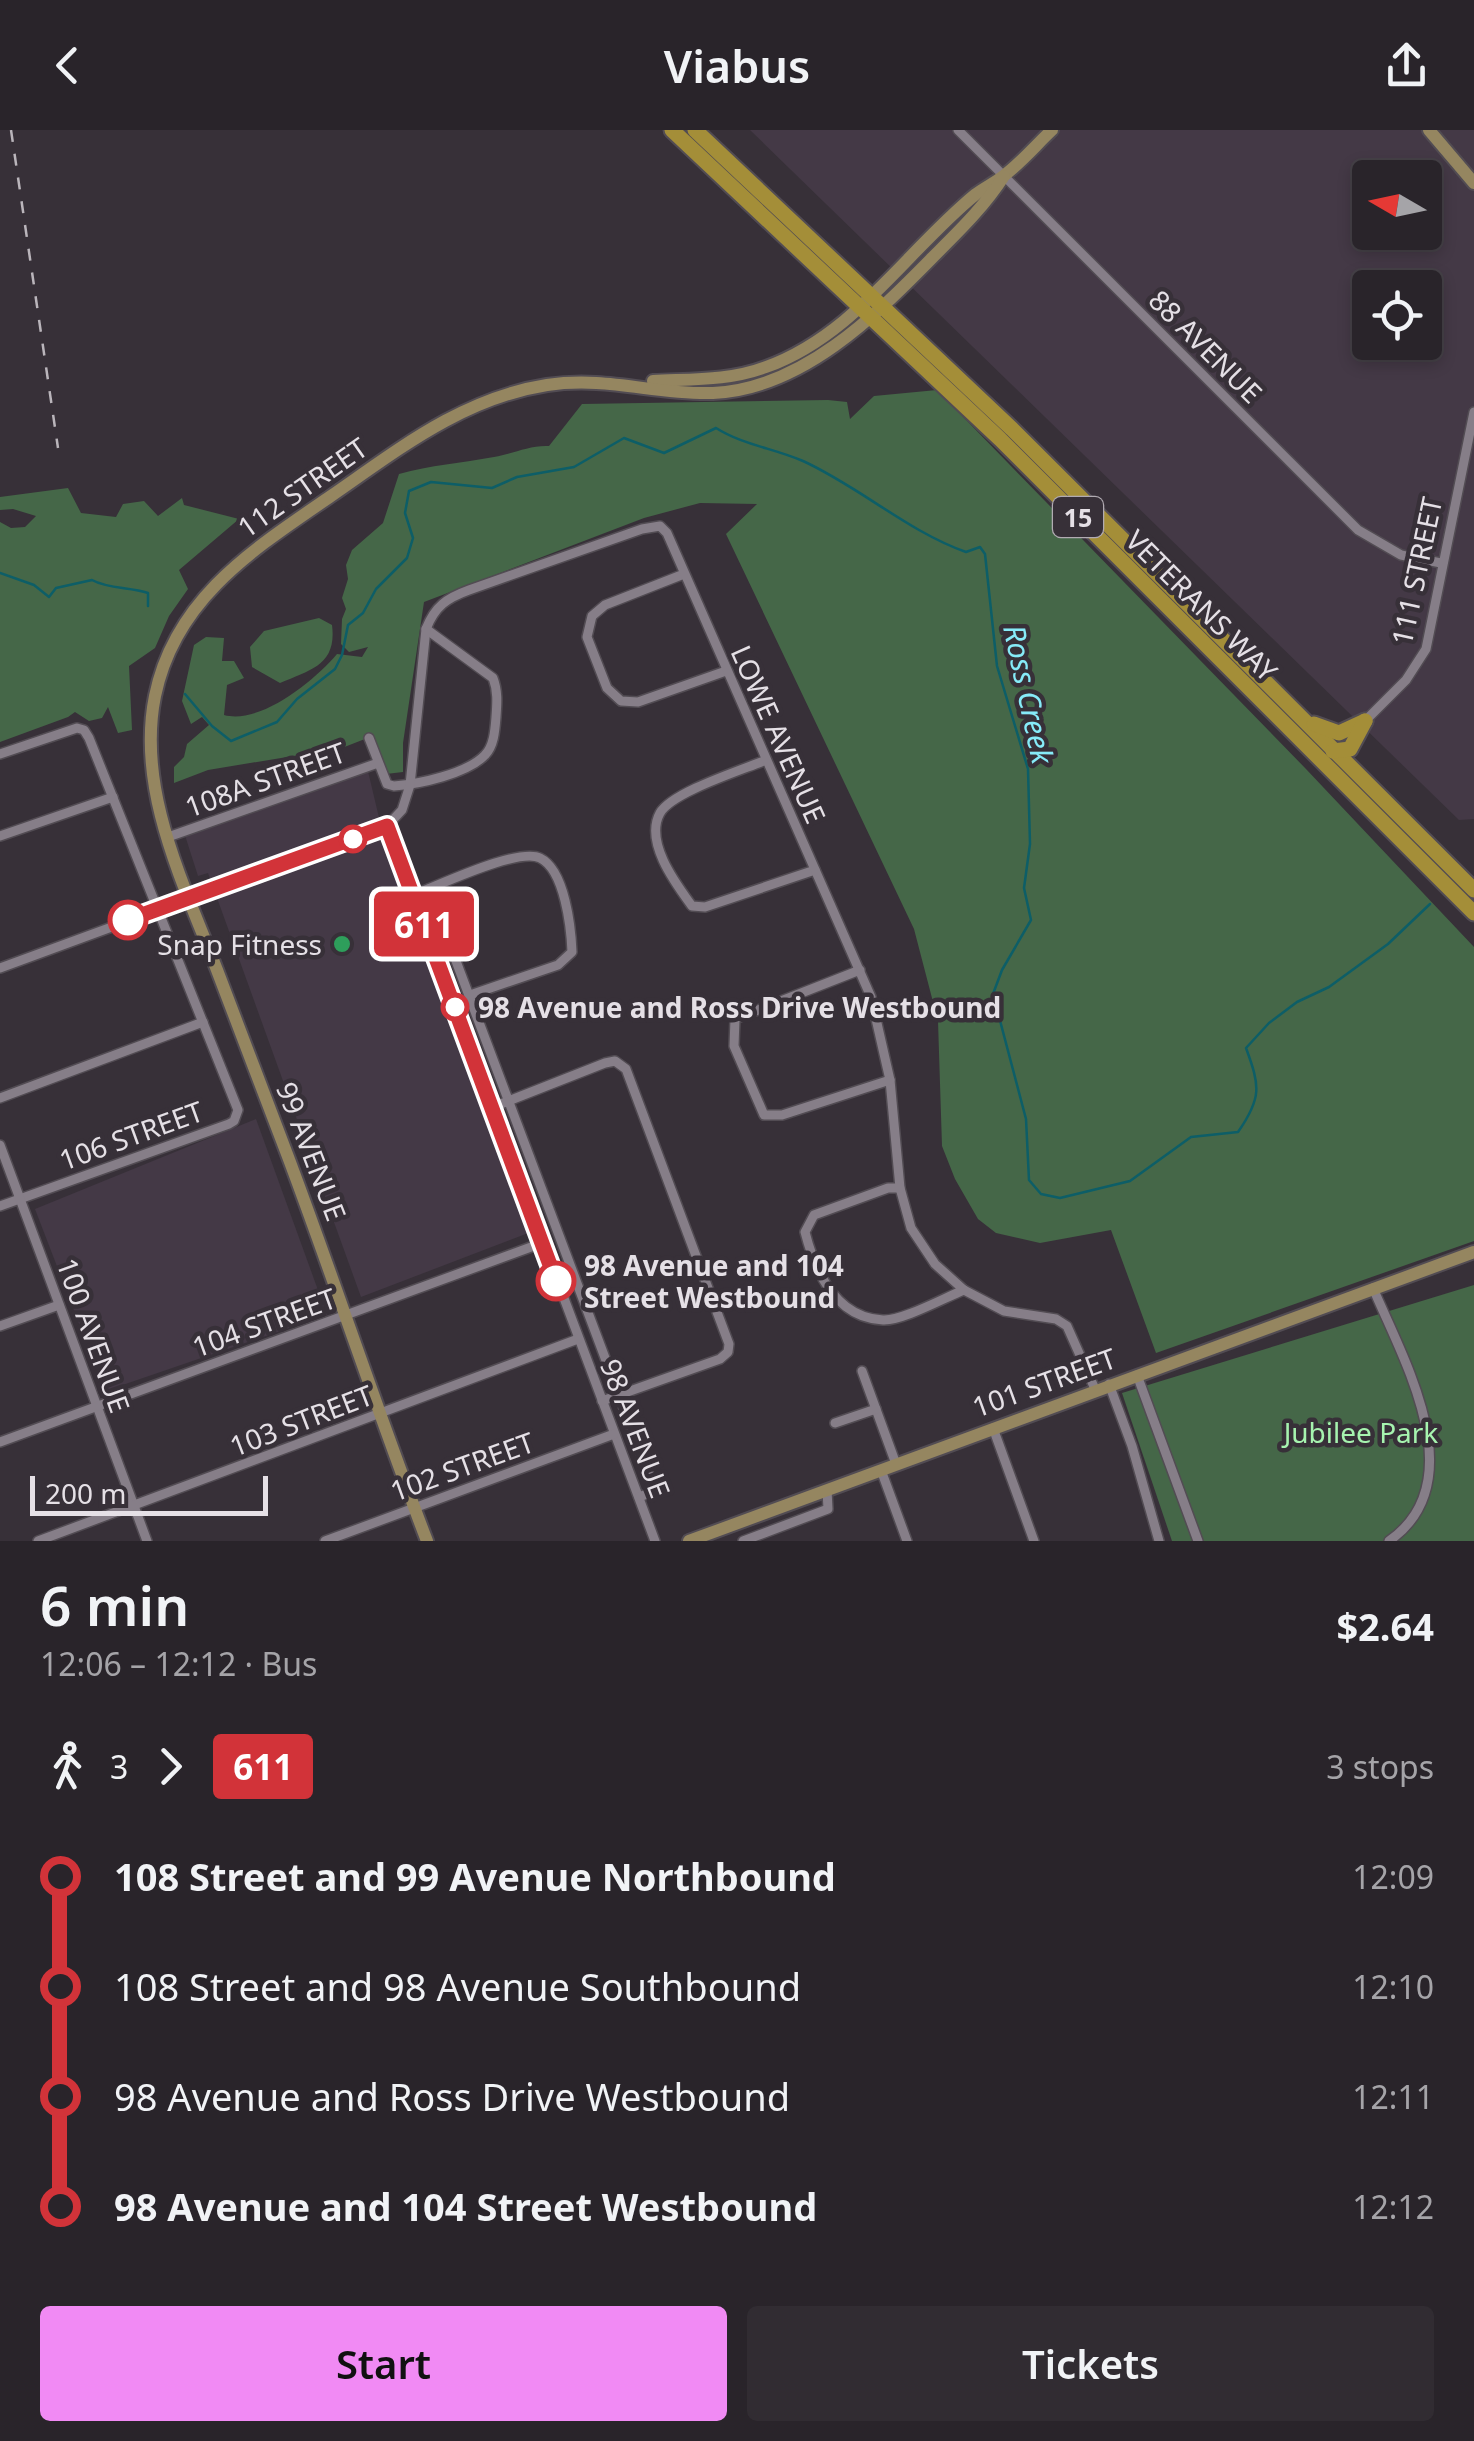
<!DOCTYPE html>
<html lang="en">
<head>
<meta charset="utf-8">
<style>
  :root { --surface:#29242a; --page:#312c32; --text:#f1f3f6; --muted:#a5a4a8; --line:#454147; --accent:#f18af4 }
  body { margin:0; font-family:"Noto Sans",sans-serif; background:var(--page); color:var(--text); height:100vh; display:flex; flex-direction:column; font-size:38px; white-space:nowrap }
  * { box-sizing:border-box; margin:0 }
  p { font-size:32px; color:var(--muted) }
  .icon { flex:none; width:55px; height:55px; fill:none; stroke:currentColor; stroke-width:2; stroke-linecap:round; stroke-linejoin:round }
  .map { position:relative; height:1411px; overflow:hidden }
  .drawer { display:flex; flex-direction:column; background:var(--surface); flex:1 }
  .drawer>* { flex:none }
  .badge { padding:0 20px; border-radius:8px; font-size:35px; line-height:65px }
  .needle { width:65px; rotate:279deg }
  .controls { position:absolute; left:1352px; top:30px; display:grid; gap:20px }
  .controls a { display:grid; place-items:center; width:90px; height:90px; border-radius:10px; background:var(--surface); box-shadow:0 5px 15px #0003,0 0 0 2px var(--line); font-size:50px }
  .scale { position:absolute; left:30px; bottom:25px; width:238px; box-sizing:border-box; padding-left:10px; border:5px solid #e5e0e6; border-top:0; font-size:28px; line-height:35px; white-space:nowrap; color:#e5e0e6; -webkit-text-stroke:8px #373038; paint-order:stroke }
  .map>.badge { position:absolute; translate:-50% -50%; box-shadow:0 0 0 5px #fff }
  .legs { display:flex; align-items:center; gap:15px; height:110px; padding:0 40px; font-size:32px }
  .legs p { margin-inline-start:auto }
  .summary { display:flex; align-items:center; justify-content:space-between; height:170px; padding:0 40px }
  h1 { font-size:55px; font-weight:600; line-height:75px }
  .primary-button { display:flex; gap:20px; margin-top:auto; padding:20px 40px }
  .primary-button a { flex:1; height:115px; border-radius:10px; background:var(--accent); color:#111; font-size:40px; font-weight:600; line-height:115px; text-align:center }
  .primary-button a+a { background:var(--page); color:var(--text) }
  ul { padding:0 40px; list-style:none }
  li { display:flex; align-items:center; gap:35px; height:110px; font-size:38px }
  li i { display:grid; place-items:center; width:15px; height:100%; margin:0 12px; background:currentColor }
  li i::after { content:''; width:25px; height:25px; margin:-12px; border:8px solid; border-radius:50%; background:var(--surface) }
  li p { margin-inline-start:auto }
  li:first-child i { background:linear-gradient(#0000 50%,currentColor 0) }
  li:last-child i { background:linear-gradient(currentColor 50%,#0000 0) }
  header { display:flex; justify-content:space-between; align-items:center; height:130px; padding:0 40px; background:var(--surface); font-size:45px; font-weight:600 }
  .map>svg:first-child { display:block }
  .built { fill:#443946; fill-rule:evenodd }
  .green { fill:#456748 }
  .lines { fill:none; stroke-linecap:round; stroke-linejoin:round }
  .stream { stroke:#0d5e67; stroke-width:2.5 }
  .street-casing { stroke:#524c53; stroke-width:12 }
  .secondary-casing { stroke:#524c53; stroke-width:16 }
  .primary-casing { stroke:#524c53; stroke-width:19 }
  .street { stroke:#867e88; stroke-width:9 }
  .secondary { stroke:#958660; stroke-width:12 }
  .primary { stroke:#a48e38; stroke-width:15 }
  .rail { stroke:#bab5bb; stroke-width:2.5; stroke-dasharray:12 12; stroke-linecap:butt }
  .line-1-casing { stroke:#fff; stroke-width:22 }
  .line-1 { stroke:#d23339; stroke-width:15 }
  .stop-1-dot { fill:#fff; stroke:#d23339; stroke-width:5 }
  .leisure-dot { fill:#2e9e5b; stroke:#373038; stroke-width:4 }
  .labels { text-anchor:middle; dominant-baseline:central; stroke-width:9; stroke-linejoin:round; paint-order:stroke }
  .shield { fill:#373038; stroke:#b1abb2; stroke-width:2.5 }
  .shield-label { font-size:25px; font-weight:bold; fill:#e5e0e6 }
  .street-label { font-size:28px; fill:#e5e0e6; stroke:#373038 }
  .poi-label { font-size:28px; fill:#e5e0e6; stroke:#373038; text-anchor:end }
  .stop-label { font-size:28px; font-weight:bold; fill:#e5e0e6; stroke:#373038; text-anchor:start }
  .park-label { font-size:28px; fill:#a6f3af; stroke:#373038 }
  .water-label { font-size:30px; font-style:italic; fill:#86ebf8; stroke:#373038 }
</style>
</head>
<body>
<header><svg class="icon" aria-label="back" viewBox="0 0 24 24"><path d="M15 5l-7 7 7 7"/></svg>Viabus<svg class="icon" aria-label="share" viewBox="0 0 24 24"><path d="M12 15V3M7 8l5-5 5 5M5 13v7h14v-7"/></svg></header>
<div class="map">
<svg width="1474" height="1411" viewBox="0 0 1474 1411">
  <rect width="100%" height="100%" fill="#373038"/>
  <!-- built -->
  <g class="built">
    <path d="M750,0H1474V689L1459,690ZM1370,48H1425V102H1370ZM1370,158H1425V212H1370Z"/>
    <polygon points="367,637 385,713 531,1102 361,1167 208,743 198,746 182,696"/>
    <polygon points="256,989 327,1185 105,1261 35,1079"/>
  </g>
  <!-- green -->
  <g class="green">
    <path d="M937,260L1306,639L1474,817V1111L1156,1223L1111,1100L1040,1113L996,1103L978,1089L955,1049L942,1016L938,891L914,799L726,404L757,374L700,373L644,388L424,472L403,613V642L386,644L370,607L306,632L287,627L208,640L174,653V637L184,627L187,614L209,595L202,587L191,594L182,571L194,515L206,507L224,508L222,531H234L244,548L227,555L224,585C260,595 314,551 337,524L362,527L368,517L349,522L341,514L342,489L346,479L342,468L348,449L346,435L352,420L383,393L399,344C430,335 462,333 494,327C513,324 529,315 549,316L582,274L828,270L847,272L850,289L874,266Z"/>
    <polygon points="68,358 81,383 116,387 123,374 144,371 158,386 182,368 184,375 239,389 179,440 188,459 169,486 155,518 129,536 132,600 118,603 108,577 102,588 89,591 75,582 68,587 0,612 0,392 11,398 25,397 36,386 13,379 0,380 0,367"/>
    <path d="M319,488L332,495C337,534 312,540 280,553L252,537L250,517L264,501Z"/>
    <polygon points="1474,1155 1474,1411 1172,1411 1122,1263"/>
  </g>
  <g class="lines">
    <!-- stream -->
    <g class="stream">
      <path d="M0,443L34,455L49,467L56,458L92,450C108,459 130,457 148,463V476"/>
      <path d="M185,564L212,596L231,611L277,592L297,569L335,539L342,525L348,495L363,483L376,459L407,428L413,408L405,383L409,361L431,352L492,358L517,347L574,337L624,308L664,323L716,298C743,315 773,318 803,331C860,357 907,401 966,422L980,417L985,424L997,536L1028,639L1030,714L1024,758L1031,790L1002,840L993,864L1026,989L1029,1050L1041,1064L1060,1068L1130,1051L1191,1007L1238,1002C1262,968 1260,956 1246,918L1269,893L1297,872L1329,857L1388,814L1430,774"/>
    </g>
    <defs>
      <g id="street">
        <polyline points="958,0 1358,400 1401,425 1441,433"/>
        <polyline points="684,444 605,475 592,486 587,507 607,558 621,571 638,572 726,541"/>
        <polyline points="1365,591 1406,550 1426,519 1474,282"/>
        <path d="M369,608L387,654L394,656C419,654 467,644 485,625C494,616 495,600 496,587C497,573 498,561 493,548L426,499"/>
        <polyline points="0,624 77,598 84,600 89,608 238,980 234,991 229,994 0,1076"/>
        <path d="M766,630C742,640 672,662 660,683C644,712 676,754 692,776L705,777L815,740"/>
        <polyline points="387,696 655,1411"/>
        <polyline points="0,706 113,667"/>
        <polyline points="168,707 378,633"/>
        <polyline points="429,759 655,1361 639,1367"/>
        <path d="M413,765C438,756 518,717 540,728C565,740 571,798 572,822L558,835L470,865"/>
        <path d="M0,838L387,696L402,680L410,655L426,499C435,476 447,468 469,460L642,399L660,396L667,403L871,867L890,950L900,1058L911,1098L935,1134L964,1160L1004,1181L1056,1189L1067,1196L1095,1259"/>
        <polyline points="860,840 735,889 734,916 764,985 782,985 890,950"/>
        <polyline points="0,968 203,892"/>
        <polyline points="493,977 605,933 615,931 626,939 729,1214 728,1222 720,1229 602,1271"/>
        <polyline points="0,1015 147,1411"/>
        <path d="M900,1058H888L814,1085L805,1102C815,1141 836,1188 883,1190C902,1191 944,1168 964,1160"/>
        <path d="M1373,1158C1404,1231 1474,1352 1389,1411"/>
        <polyline points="0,1196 59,1175"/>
        <polyline points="862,1241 896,1334"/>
        <polyline points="1137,1245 1198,1411"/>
        <polyline points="1109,1254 1132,1316 1159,1411"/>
        <polyline points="835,1293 876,1279"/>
        <polyline points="993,1298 1034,1411"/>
        <polyline points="0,1312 542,1113"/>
        <polyline points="881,1340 907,1411"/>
        <polyline points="38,1411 578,1209"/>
        <polyline points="325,1411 614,1304"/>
        <polyline points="743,1411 828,1379 827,1360"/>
      </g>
      <g id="secondary">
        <polyline points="1429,0 1474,53"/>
        <path d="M653,251C691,249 729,251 766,237C855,205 906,121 976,64C984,58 994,53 1002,47C1020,34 1035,16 1052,0"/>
        <path d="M427,1411C379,1286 337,1158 290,1032C266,968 241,904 217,840C184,754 136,660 155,566C175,468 254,419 331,366C399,319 463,268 547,255C608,246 655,265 713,263C802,259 875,186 933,127C959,101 984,77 1004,46"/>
        <polyline points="689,1411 1474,1122"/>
      </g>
      <g id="primary">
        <polyline points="672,0 1000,309 1474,783"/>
        <polyline points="695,0 1012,299 1474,760"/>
        <polyline points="1314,594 1339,603 1365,591"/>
        <polyline points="1333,621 1350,619 1365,591"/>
      </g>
    </defs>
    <!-- street casing -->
    <use href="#street" class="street-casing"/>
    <!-- secondary casing -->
    <use href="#secondary" class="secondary-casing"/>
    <!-- primary casing -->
    <use href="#primary" class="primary-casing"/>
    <!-- street -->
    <use href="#street" class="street"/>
    <!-- secondary -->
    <use href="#secondary" class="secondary"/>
    <!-- primary -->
    <use href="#primary" class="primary"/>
    <!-- rail -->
    <polyline class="rail" points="11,0 58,318"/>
  </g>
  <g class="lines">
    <defs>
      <polyline id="line-1" points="128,790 387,696 556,1151"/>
    </defs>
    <!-- line-1 casing -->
    <use href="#line-1" class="line-1-casing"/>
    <!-- line-1 -->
    <use href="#line-1" class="line-1"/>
  </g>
  <!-- markers -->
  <g class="stop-1-dot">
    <circle cx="353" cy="709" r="12"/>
    <circle cx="128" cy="790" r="18"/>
    <circle cx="455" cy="877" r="12"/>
    <circle cx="556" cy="1151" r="18"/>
  </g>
  <circle class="leisure-dot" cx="342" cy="814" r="10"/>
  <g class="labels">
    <!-- shield labels -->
    <rect class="shield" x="1053" y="367" width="50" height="40" rx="8"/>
    <g class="shield-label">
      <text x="1078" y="387">15</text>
    </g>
    <!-- street labels -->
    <g class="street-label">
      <text transform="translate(1206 216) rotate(45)">88 AVENUE</text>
      <text transform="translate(302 357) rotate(-35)">112 STREET</text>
      <text transform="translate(1416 441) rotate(-78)">111 STREET</text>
      <text transform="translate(1202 475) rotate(45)">VETERANS WAY</text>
      <text transform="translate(779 604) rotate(66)">LOWE AVENUE</text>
      <text transform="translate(265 649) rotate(-20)">108A STREET</text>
      <text transform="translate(131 1005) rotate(-20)">106 STREET</text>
      <text transform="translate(312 1021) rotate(69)">99 AVENUE</text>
      <text transform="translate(264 1192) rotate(-20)">104 STREET</text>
      <text transform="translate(94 1205) rotate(70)">100 AVENUE</text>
      <text transform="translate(1044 1252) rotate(-20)">101 STREET</text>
      <text transform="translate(301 1290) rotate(-21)">103 STREET</text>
      <text transform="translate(636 1298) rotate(69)">98 AVENUE</text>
      <text transform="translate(462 1336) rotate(-20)">102 STREET</text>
    </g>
    <!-- poi labels -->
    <g class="poi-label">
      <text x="322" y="814">Snap Fitness</text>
    </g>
    <!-- stop labels -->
    <g class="stop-label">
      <text x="478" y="877">98 Avenue and Ross Drive Westbound</text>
      <text x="584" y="1135">98 Avenue and 104<tspan x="584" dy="32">Street Westbound</tspan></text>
    </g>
    <!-- park labels -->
    <g class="park-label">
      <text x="1361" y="1302">Jubilee Park</text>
    </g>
    <!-- water labels -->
    <g class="water-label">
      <text transform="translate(1029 564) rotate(78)">Ross Creek</text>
    </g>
  </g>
</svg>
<div class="controls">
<a><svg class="needle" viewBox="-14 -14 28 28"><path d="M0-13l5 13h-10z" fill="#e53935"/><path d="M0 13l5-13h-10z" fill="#a5a4a8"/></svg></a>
<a><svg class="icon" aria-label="locate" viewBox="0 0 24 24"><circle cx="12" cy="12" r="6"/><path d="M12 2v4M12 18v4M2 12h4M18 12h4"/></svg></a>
</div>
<div class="scale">200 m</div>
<b class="badge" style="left:424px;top:794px;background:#d23339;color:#fff">611</b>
</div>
<section class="drawer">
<div class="summary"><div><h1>6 min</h1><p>12:06 – 12:12 · Bus</p></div><b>$2.64</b></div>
<div class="legs"><svg class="icon" aria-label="walk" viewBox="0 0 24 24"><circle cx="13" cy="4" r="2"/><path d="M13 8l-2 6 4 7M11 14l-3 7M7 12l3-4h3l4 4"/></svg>3<svg class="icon" aria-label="forward" viewBox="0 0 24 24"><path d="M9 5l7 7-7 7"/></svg><b class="badge" style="background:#d23339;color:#fff">611</b><p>3 stops</p></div>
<ul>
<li><i style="color:#d23339"></i><b>108 Street and 99 Avenue Northbound</b><p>12:09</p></li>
<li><i style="color:#d23339"></i><span>108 Street and 98 Avenue Southbound</span><p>12:10</p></li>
<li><i style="color:#d23339"></i><span>98 Avenue and Ross Drive Westbound</span><p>12:11</p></li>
<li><i style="color:#d23339"></i><b>98 Avenue and 104 Street Westbound</b><p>12:12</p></li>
</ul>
<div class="primary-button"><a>Start</a><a>Tickets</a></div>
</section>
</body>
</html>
